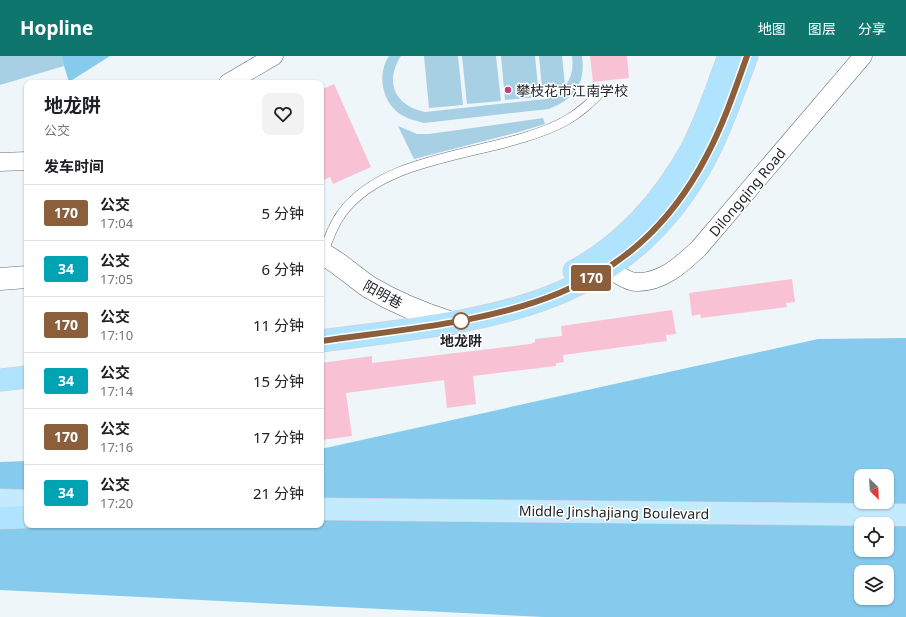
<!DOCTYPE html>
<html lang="zh">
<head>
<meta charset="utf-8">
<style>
  :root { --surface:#fff; --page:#f2f2f2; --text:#202124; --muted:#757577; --line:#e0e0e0; --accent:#0f766e }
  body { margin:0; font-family:"Noto Sans","Noto Sans SC",sans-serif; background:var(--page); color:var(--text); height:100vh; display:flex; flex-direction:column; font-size:15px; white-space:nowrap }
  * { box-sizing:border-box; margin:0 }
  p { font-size:13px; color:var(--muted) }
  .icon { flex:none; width:22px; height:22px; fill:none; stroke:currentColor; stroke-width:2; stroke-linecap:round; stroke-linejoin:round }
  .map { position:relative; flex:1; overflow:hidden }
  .panel { position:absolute; left:24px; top:24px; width:300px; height:448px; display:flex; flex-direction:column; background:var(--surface); border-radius:8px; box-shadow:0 1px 3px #0004 }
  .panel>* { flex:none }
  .badge { padding:0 8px; border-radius:3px; font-size:14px; line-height:26px }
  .needle { width:26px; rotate:156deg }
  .tools { position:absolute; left:854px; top:413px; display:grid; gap:8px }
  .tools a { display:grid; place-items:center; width:40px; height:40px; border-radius:8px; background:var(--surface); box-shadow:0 1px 3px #0004; font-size:20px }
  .map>.badge { position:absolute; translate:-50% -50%; box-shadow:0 0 0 2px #fff }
  h2 { padding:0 20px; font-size:15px; line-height:36px }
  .round { display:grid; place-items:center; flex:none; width:42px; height:42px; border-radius:8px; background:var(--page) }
  .overview { display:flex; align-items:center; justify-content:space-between; height:68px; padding:0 20px }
  h1 { font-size:19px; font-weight:700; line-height:30px }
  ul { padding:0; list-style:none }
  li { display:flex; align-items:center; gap:12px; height:56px; padding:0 20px; border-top:1px solid var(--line) }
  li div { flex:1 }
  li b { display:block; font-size:15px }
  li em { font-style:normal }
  li .badge { min-width:44px; font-weight:700; text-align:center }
  header { display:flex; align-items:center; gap:24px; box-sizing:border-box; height:56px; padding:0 20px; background:var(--accent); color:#fff }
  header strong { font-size:19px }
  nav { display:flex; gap:22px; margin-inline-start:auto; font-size:14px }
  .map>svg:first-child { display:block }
  .green { fill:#a7d0e5 }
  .forest { fill:#86cbed; fill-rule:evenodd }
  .building { fill:#f9c2d4 }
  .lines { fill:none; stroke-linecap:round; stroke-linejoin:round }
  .service-casing { stroke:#6a7175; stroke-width:10 }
  .minor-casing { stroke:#6a7175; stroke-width:19 }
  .tertiary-casing { stroke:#6a7175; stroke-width:23 }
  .primary-casing { stroke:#cfcfd0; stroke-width:23 }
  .trunk-casing { stroke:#cfcfd0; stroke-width:23 }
  .service { stroke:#fff; stroke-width:9 }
  .minor { stroke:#fff; stroke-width:18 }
  .tertiary { stroke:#fff; stroke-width:22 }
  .primary { stroke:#c4eafe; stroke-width:22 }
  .trunk { stroke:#b0e3fe; stroke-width:22 }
  .line-casing { stroke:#fff; stroke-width:9 }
  .line { stroke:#8b5e3c; stroke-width:6 }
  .poi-dot { fill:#c53d7a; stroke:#fff; stroke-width:1.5 }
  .stop-dot { fill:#fff; stroke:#8b5e3c; stroke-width:2 }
  .labels { text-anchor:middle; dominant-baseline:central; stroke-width:3; stroke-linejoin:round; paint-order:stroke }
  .poi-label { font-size:14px; fill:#242729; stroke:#fff; text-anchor:start }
  .street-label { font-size:14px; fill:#242729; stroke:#fff }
  .stop-label { font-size:14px; font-weight:bold; fill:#242729; stroke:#fff }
</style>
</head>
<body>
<header>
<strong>Hopline</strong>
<nav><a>地图</a><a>图层</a><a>分享</a></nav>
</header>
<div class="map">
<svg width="906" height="561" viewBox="0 0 906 561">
  <rect width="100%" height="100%" fill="#eef6fa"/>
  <!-- green -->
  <g class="green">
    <polygon points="0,0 61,0 64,10 0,29"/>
    <path d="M389,0H401C384,26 395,50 425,56L546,43C566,35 575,21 572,0H582C586,28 574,43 549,53L424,67C414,64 403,62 395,54C381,41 378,16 389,0Z"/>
    <polygon points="424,0 458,0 463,49 429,52"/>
    <polygon points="462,0 496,0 501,45 467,48"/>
    <polygon points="501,0 535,0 539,41 505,44"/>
    <polygon points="539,0 562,0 565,29 542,32"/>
    <polygon points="543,62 545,68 519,76 414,103 398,70 417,78 429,78"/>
  </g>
  <!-- forest -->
  <g class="forest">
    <polygon points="61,0 110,0 69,26"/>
    <path d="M906,282V561H543L0,534V406L27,405V469H321V393L818,283ZM861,420H887V446H861ZM861,468H887V494H861ZM861,516H887V542H861Z"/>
  </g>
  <!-- building -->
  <g class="building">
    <polygon points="590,0 627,0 629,22 593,26"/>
    <polygon points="334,28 371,111 333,128 330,121 321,125 321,34"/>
    <polygon points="792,223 795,246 786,247 787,251 701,262 700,258 692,260 689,237"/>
    <polygon points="672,254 676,278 666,279 667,285 563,299 564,306 556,307 556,310 473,320 476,348 447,352 444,324 346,337 352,380 321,384 321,307 372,300 372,307 530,288 535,286 535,283 562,280 561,270"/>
  </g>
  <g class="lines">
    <defs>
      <path id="service" d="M323,198C328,183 333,169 342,157C388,94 502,101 567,64C581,56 591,46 602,35"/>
      <g id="minor">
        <polyline points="228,27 274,0"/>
        <polyline points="0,106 27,105"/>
        <path d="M608,213C616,217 628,226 636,226C662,227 682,208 699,192L863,0"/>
      </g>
      <g id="tertiary">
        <path d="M321,198C331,200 358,224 369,231C396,247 423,258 452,267"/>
        <polyline points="0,223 27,221"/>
      </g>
      <g id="primary">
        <polyline points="0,444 27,445"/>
        <polyline points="321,453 906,459"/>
      </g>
      <g id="trunk">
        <path d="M574,215C624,189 664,143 691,94C707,64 717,31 729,0"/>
        <path d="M321,285C478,264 623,258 706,101C723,69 734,34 747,0"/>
        <polyline points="0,324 27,321"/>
        <polyline points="0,462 27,461"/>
      </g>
    </defs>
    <!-- service casing -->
    <use href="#service" class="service-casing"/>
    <!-- minor casing -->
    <use href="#minor" class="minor-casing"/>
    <!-- tertiary casing -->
    <use href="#tertiary" class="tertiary-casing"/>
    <!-- primary casing -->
    <use href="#primary" class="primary-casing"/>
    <!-- trunk casing -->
    <use href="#trunk" class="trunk-casing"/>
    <!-- service -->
    <use href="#service" class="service"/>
    <!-- minor -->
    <use href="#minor" class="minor"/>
    <!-- tertiary -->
    <use href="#tertiary" class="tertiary"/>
    <!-- primary -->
    <use href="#primary" class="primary"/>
    <!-- trunk -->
    <use href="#trunk" class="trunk"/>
  </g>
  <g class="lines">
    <defs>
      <path id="line" d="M321,285C478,263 623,259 706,101C723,69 735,34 747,0"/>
    </defs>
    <!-- line casing -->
    <use href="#line" class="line-casing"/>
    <!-- line -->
    <use href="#line" class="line"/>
  </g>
  <!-- markers -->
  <circle class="poi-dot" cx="508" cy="34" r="4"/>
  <circle class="stop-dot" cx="461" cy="265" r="8"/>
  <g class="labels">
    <!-- poi labels -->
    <g class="poi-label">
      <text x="516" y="34">攀枝花市江南学校</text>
    </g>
    <!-- street labels -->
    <g class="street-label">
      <text transform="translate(747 136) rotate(-50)">Dilongqing Road</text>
      <text transform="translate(383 238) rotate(29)">阳明巷</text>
      <text transform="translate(614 456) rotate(1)">Middle Jinshajiang Boulevard</text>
    </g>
    <!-- stop labels -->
    <g class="stop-label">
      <text x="461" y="284">地龙阱</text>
    </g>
  </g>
</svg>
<div class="tools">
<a><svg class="needle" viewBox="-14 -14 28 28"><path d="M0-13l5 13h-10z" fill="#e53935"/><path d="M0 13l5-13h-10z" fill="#757577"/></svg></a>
<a><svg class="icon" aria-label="locate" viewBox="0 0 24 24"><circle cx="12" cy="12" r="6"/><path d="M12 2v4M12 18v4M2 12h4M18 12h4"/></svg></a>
<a><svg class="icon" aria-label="layers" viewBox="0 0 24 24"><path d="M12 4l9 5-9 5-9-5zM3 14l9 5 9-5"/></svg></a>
</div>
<b class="badge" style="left:591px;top:222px;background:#8b5e3c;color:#fff">170</b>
<section class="panel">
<div class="overview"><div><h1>地龙阱</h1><p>公交</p></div><a class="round"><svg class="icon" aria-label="heart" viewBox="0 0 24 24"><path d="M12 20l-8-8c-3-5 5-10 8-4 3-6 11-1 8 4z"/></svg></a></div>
<h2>发车时间</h2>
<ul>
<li><span class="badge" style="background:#8b5e3c;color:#fff">170</span><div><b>公交</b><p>17:04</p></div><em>5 分钟</em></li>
<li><span class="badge" style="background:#00a3b4;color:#fff">34</span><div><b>公交</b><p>17:05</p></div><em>6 分钟</em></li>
<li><span class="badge" style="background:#8b5e3c;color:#fff">170</span><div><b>公交</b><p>17:10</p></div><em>11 分钟</em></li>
<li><span class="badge" style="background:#00a3b4;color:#fff">34</span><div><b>公交</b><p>17:14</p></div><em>15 分钟</em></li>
<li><span class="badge" style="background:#8b5e3c;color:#fff">170</span><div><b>公交</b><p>17:16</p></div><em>17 分钟</em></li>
<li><span class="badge" style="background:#00a3b4;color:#fff">34</span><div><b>公交</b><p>17:20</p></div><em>21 分钟</em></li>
</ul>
</section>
</div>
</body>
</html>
